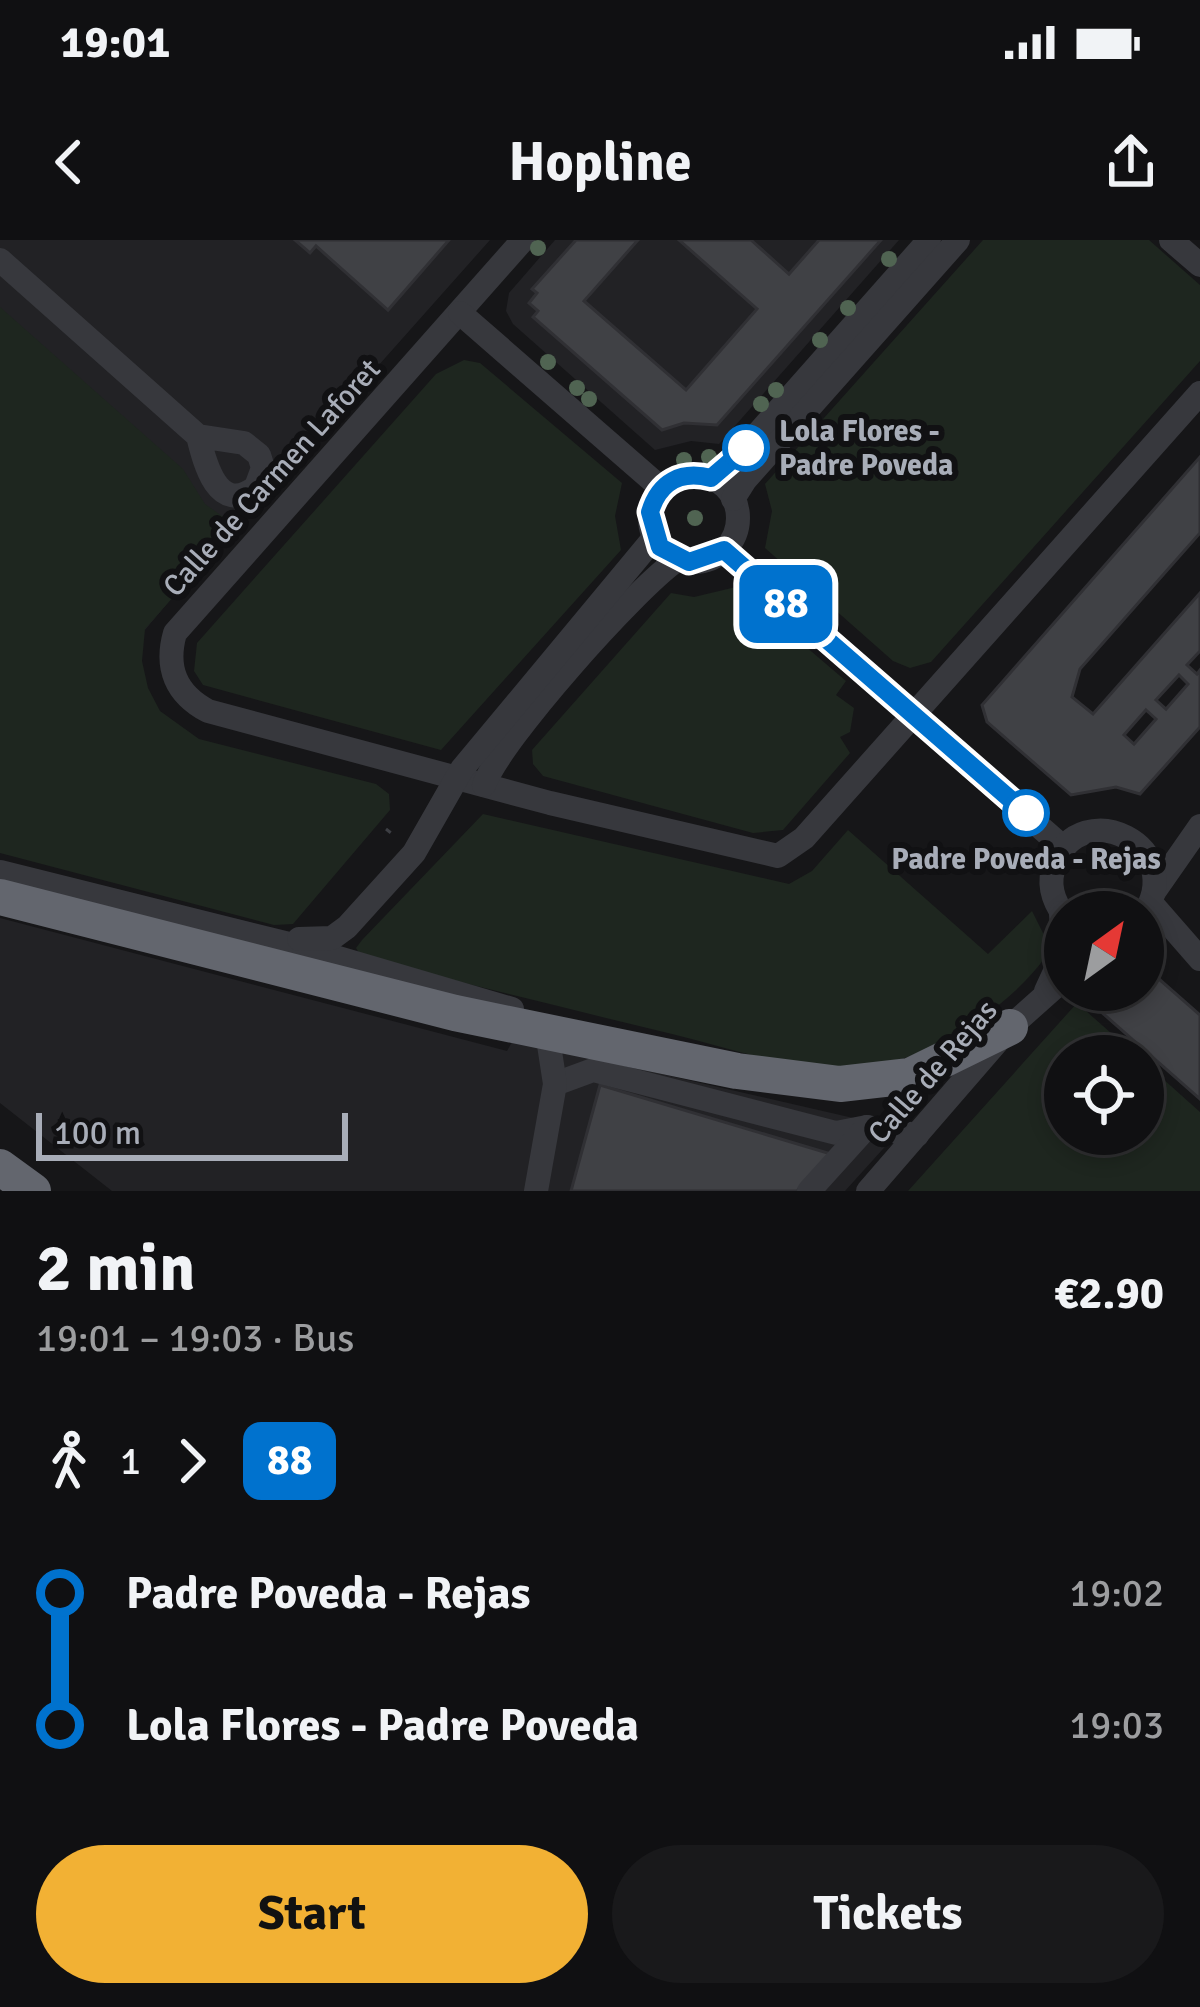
<!DOCTYPE html>
<html lang="en">
<head>
<meta charset="utf-8">
<style>
  :root { --surface:#101012; --page:#19191b; --text:#f1f3f6; --muted:#9c9d9f; --line:#303032; --accent:#f2b134 }
  body { margin:0; font-family:Signika,sans-serif; background:var(--page); color:var(--text); height:100vh; display:flex; flex-direction:column; font-size:45px; white-space:nowrap }
  * { box-sizing:border-box; margin:0 }
  p { font-size:39px; color:var(--muted) }
  .icon { flex:none; width:66px; height:66px; fill:none; stroke:currentColor; stroke-width:2; stroke-linecap:round; stroke-linejoin:round }
  .map { position:relative; height:951px; overflow:hidden }
  .details { display:flex; flex-direction:column; background:var(--surface); flex:1 }
  .details>* { flex:none }
  .badge { padding:0 24px; border-radius:18px; font-size:42px; line-height:78px }
  .needle { width:78px; rotate:33deg }
  .fabs { position:absolute; left:1044px; top:651px; display:grid; gap:24px }
  .fabs a { display:grid; place-items:center; width:120px; height:120px; border-radius:50%; background:var(--surface); box-shadow:0 6px 18px #0003,0 0 0 3px var(--line); font-size:60px }
  .scale { position:absolute; left:36px; bottom:30px; width:312px; box-sizing:border-box; padding-left:12px; border:6px solid #a8adb8; border-top:0; font-size:33px; line-height:42px; white-space:nowrap; color:#a8adb8; -webkit-text-stroke:9px #111113; paint-order:stroke }
  .map>.badge { position:absolute; translate:-50% -50%; box-shadow:0 0 0 6px #fff }
  .legs { display:flex; align-items:center; gap:18px; height:132px; padding:0 36px; font-size:39px }
  .legs p { margin-inline-start:auto }
  .headline { display:flex; align-items:center; justify-content:space-between; height:204px; padding:0 36px }
  h1 { font-size:66px; font-weight:700; line-height:90px }
  .primary-button { display:flex; gap:24px; margin-top:auto; padding:24px 36px }
  .primary-button a { flex:1; height:138px; border-radius:72px; background:var(--accent); color:#111; font-size:48px; font-weight:700; line-height:138px; text-align:center }
  .primary-button a+a { background:var(--page); color:var(--text) }
  ul { padding:0 36px; list-style:none }
  li { display:flex; align-items:center; gap:42px; height:132px; font-size:45px }
  li i { display:grid; place-items:center; width:18px; height:100%; margin:0 15px; background:currentColor }
  li i::after { content:''; width:30px; height:30px; margin:-15px; border:9px solid; border-radius:50%; background:var(--surface) }
  li p { margin-inline-start:auto }
  li:first-child i { background:linear-gradient(#0000 50%,currentColor 0) }
  li:last-child i { background:linear-gradient(currentColor 50%,#0000 0) }
  .status { display:flex; justify-content:space-between; align-items:center; height:84px; padding:0 60px; background:var(--surface); direction:ltr }
  .status svg { height:33px; fill:currentColor }
  header { display:flex; justify-content:space-between; align-items:center; height:156px; padding:0 36px; background:var(--surface); font-size:54px; font-weight:700 }
  .map>svg:first-child { display:block }
  .built { fill:#222225 }
  .green { fill:#1e261f }
  .building { fill:#404145; stroke:#303034; stroke-width:3; fill-rule:evenodd }
  .lines { fill:none; stroke-linecap:round; stroke-linejoin:round }
  .path { stroke:#3d3f44; stroke-width:3; stroke-dasharray:6 9; stroke-linecap:butt }
  .minor { stroke:#37383d; stroke-width:24 }
  .highway { stroke:#63666e; stroke-width:36 }
  .tree { fill:#506452 }
  .line-1-casing { stroke:#fff; stroke-width:27 }
  .line-1 { stroke:#0072ce; stroke-width:18 }
  .stop-1-dot { fill:#fff; stroke:#0072ce; stroke-width:6 }
  .labels { text-anchor:middle; dominant-baseline:central; stroke-width:12; stroke-linejoin:round; paint-order:stroke }
  .stop-label { font-size:30px; font-weight:bold; fill:#a8adb8; stroke:#111113; text-anchor:start }
  .street-label { font-size:30px; fill:#a8adb8; stroke:#111113 }
</style>
</head>
<body>
<div class="status"><b>19:01</b><svg viewBox="0 0 49 12"><path d="M0 12V9h3v3zM5 12V6h3v6zM10 12V3h3v9zM15 12V0h3v12zM26 1h20v11H26zM47 4h2v5h-2z"/></svg></div>
<header><svg class="icon" aria-label="back" viewBox="0 0 24 24"><path d="M15 5l-7 7 7 7"/></svg>Hopline<svg class="icon" aria-label="share" viewBox="0 0 24 24"><path d="M12 15V3M7 8l5-5 5 5M5 13v7h14v-7"/></svg></header>
<div class="map">
<svg width="1200" height="951" viewBox="0 0 1200 951">
  <rect width="100%" height="100%" fill="#161618"/>
  <!-- built -->
  <g class="built">
    <polygon points="0,0 490,0 170,360 0,563"/>
    <polygon points="555,0 899,0 719,204 691,201 655,210 513,84 506,71 509,53"/>
    <polygon points="0,678 507,811 513,800 901,889 845,951 112,951 0,863"/>
  </g>
  <!-- green -->
  <g class="green">
    <polygon points="983,0 1149,0 1200,45 1200,121 931,422 910,428 893,421 765,308 772,271 765,244"/>
    <polygon points="0,67 183,229 205,264 236,286 145,389 142,421 148,448 160,471 199,499 376,544 389,554 390,570 293,684 274,685 0,613"/>
    <polygon points="464,120 480,123 622,243 615,276 621,310 441,510 203,445 194,431 197,403 436,134"/>
    <polygon points="736,347 846,441 836,455 854,468 850,492 840,497 850,513 783,590 753,593 543,536 533,524 532,510 671,353 694,357"/>
    <path d="M483,574L789,644L812,631L848,590L988,714L1032,671L1044,695V719C1005,772 918,827 850,829C791,830 729,808 672,794C568,769 465,743 362,718L356,708L362,700Z"/>
    <polygon points="1077,763 1137,816 1065,816 1065,894 1143,894 1143,821 1200,872 1200,951 908,951"/>
  </g>
  <!-- building -->
  <g class="building">
    <polygon points="295,0 449,0 388,70 316,6 310,13"/>
    <polygon points="576,0 638,0 584,61 686,150 757,69 679,0 751,0 789,34 819,0 881,0 717,185 684,183 662,190 533,77 538,71 529,63 537,53 532,49"/>
    <path d="M1200,217V293L1080,429L1072,457L1093,474L1200,353V411L1187,425L1197,434L1200,430V487L1140,554L1116,547L1071,555L987,482L982,465ZM1179,435L1188,444L1166,469L1156,460ZM1146,470L1156,479L1134,504L1124,495Z"/>
    <polygon points="1143,725 1200,775 1200,859 1099,770 1116,750 1143,750"/>
    <polygon points="600,845 831,914 797,951 571,951"/>
  </g>
  <g class="lines">
    <!-- path -->
    <polyline class="path" points="386,589 396,597"/>
    <!-- minor -->
    <g class="minor">
      <path d="M523,0L175,393C165,428 176,454 208,471L550,563L778,616L804,598L1200,153"/>
      <polyline points="1171,0 1200,25"/>
      <path d="M0,20L198,196L244,203L259,215L263,228L256,247C218,276 205,224 198,196"/>
      <polyline points="460,73 661,248"/>
      <circle cx="694" cy="278" r="44"/>
      <polyline points="711,238 731,224 929,0"/>
      <polyline points="733,259 745,240 958,0"/>
      <polyline points="724,310 1064,608"/>
      <path d="M484,545C500,500 635,349 677,320"/>
      <polyline points="0,632 301,707 512,769"/>
      <polyline points="1154,652 1200,586"/>
      <polyline points="1151,663 1200,719"/>
      <path d="M1065,677C1053,661 1047,644 1055,624C1080,554 1190,605 1143,676"/>
      <polyline points="299,699 332,698 347,687 414,613 462,529 654,298"/>
      <polyline points="1046,751 1063,714 1061,673"/>
      <polyline points="555,844 593,830 836,893 867,887"/>
      <polyline points="536,951 555,844 547,792"/>
      <polyline points="809,951 867,887 917,895"/>
      <polyline points="868,951 1010,787 1065,738"/>
    </g>
    <!-- highway -->
    <g class="highway">
      <polyline points="0,657 455,773 737,831 840,844 910,836 1010,787"/>
      <polyline points="0,927 33,951"/>
    </g>
  </g>
  <!-- trees -->
  <g class="tree">
    <circle cx="538" cy="8" r="8"/>
    <circle cx="889" cy="19" r="8"/>
    <circle cx="848" cy="68" r="8"/>
    <circle cx="820" cy="100" r="8"/>
    <circle cx="548" cy="122" r="8"/>
    <circle cx="577" cy="148" r="8"/>
    <circle cx="776" cy="150" r="8"/>
    <circle cx="589" cy="159" r="8"/>
    <circle cx="761" cy="164" r="8"/>
    <circle cx="709" cy="217" r="8"/>
    <circle cx="684" cy="220" r="8"/>
    <circle cx="695" cy="278" r="8"/>
  </g>
  <g class="lines">
    <defs>
      <path id="line-1" d="M746,208L711,238C681,230 659,242 650,272L660,307L689,322L724,310L1026,573"/>
    </defs>
    <!-- line-1 casing -->
    <use href="#line-1" class="line-1-casing"/>
    <!-- line-1 -->
    <use href="#line-1" class="line-1"/>
  </g>
  <!-- markers -->
  <g class="stop-1-dot">
    <circle cx="746" cy="208" r="21"/>
    <circle cx="1026" cy="573" r="21"/>
  </g>
  <g class="labels">
    <!-- stop labels -->
    <g class="stop-label">
      <text x="779" y="191">Lola Flores -<tspan x="779" dy="34">Padre Poveda</tspan></text>
      <text x="1026" y="619" text-anchor="middle">Padre Poveda - Rejas</text>
    </g>
    <!-- street labels -->
    <g class="street-label">
      <text transform="translate(272 238) rotate(-48)">Calle de Carmen Laforet</text>
      <text transform="translate(933 832) rotate(-49)">Calle de Rejas</text>
    </g>
  </g>
</svg>
<div class="fabs">
<a><svg class="needle" viewBox="-14 -14 28 28"><path d="M0-13l5 13h-10z" fill="#e53935"/><path d="M0 13l5-13h-10z" fill="#9c9d9f"/></svg></a>
<a><svg class="icon" aria-label="locate" viewBox="0 0 24 24"><circle cx="12" cy="12" r="6"/><path d="M12 2v4M12 18v4M2 12h4M18 12h4"/></svg></a>
</div>
<div class="scale">100 m</div>
<b class="badge" style="left:786px;top:364px;background:#0072ce;color:#fff">88</b>
</div>
<section class="details">
<div class="headline"><div><h1>2 min</h1><p>19:01 – 19:03 · Bus</p></div><b>€2.90</b></div>
<div class="legs"><svg class="icon" aria-label="walk" viewBox="0 0 24 24"><circle cx="13" cy="4" r="2"/><path d="M13 8l-2 6 4 7M11 14l-3 7M7 12l3-4h3l4 4"/></svg>1<svg class="icon" aria-label="forward" viewBox="0 0 24 24"><path d="M9 5l7 7-7 7"/></svg><b class="badge" style="background:#0072ce;color:#fff">88</b></div>
<ul>
<li><i style="color:#0072ce"></i><b>Padre Poveda - Rejas</b><p>19:02</p></li>
<li><i style="color:#0072ce"></i><b>Lola Flores - Padre Poveda</b><p>19:03</p></li>
</ul>
<div class="primary-button"><a>Start</a><a>Tickets</a></div>
</section>
</body>
</html>
